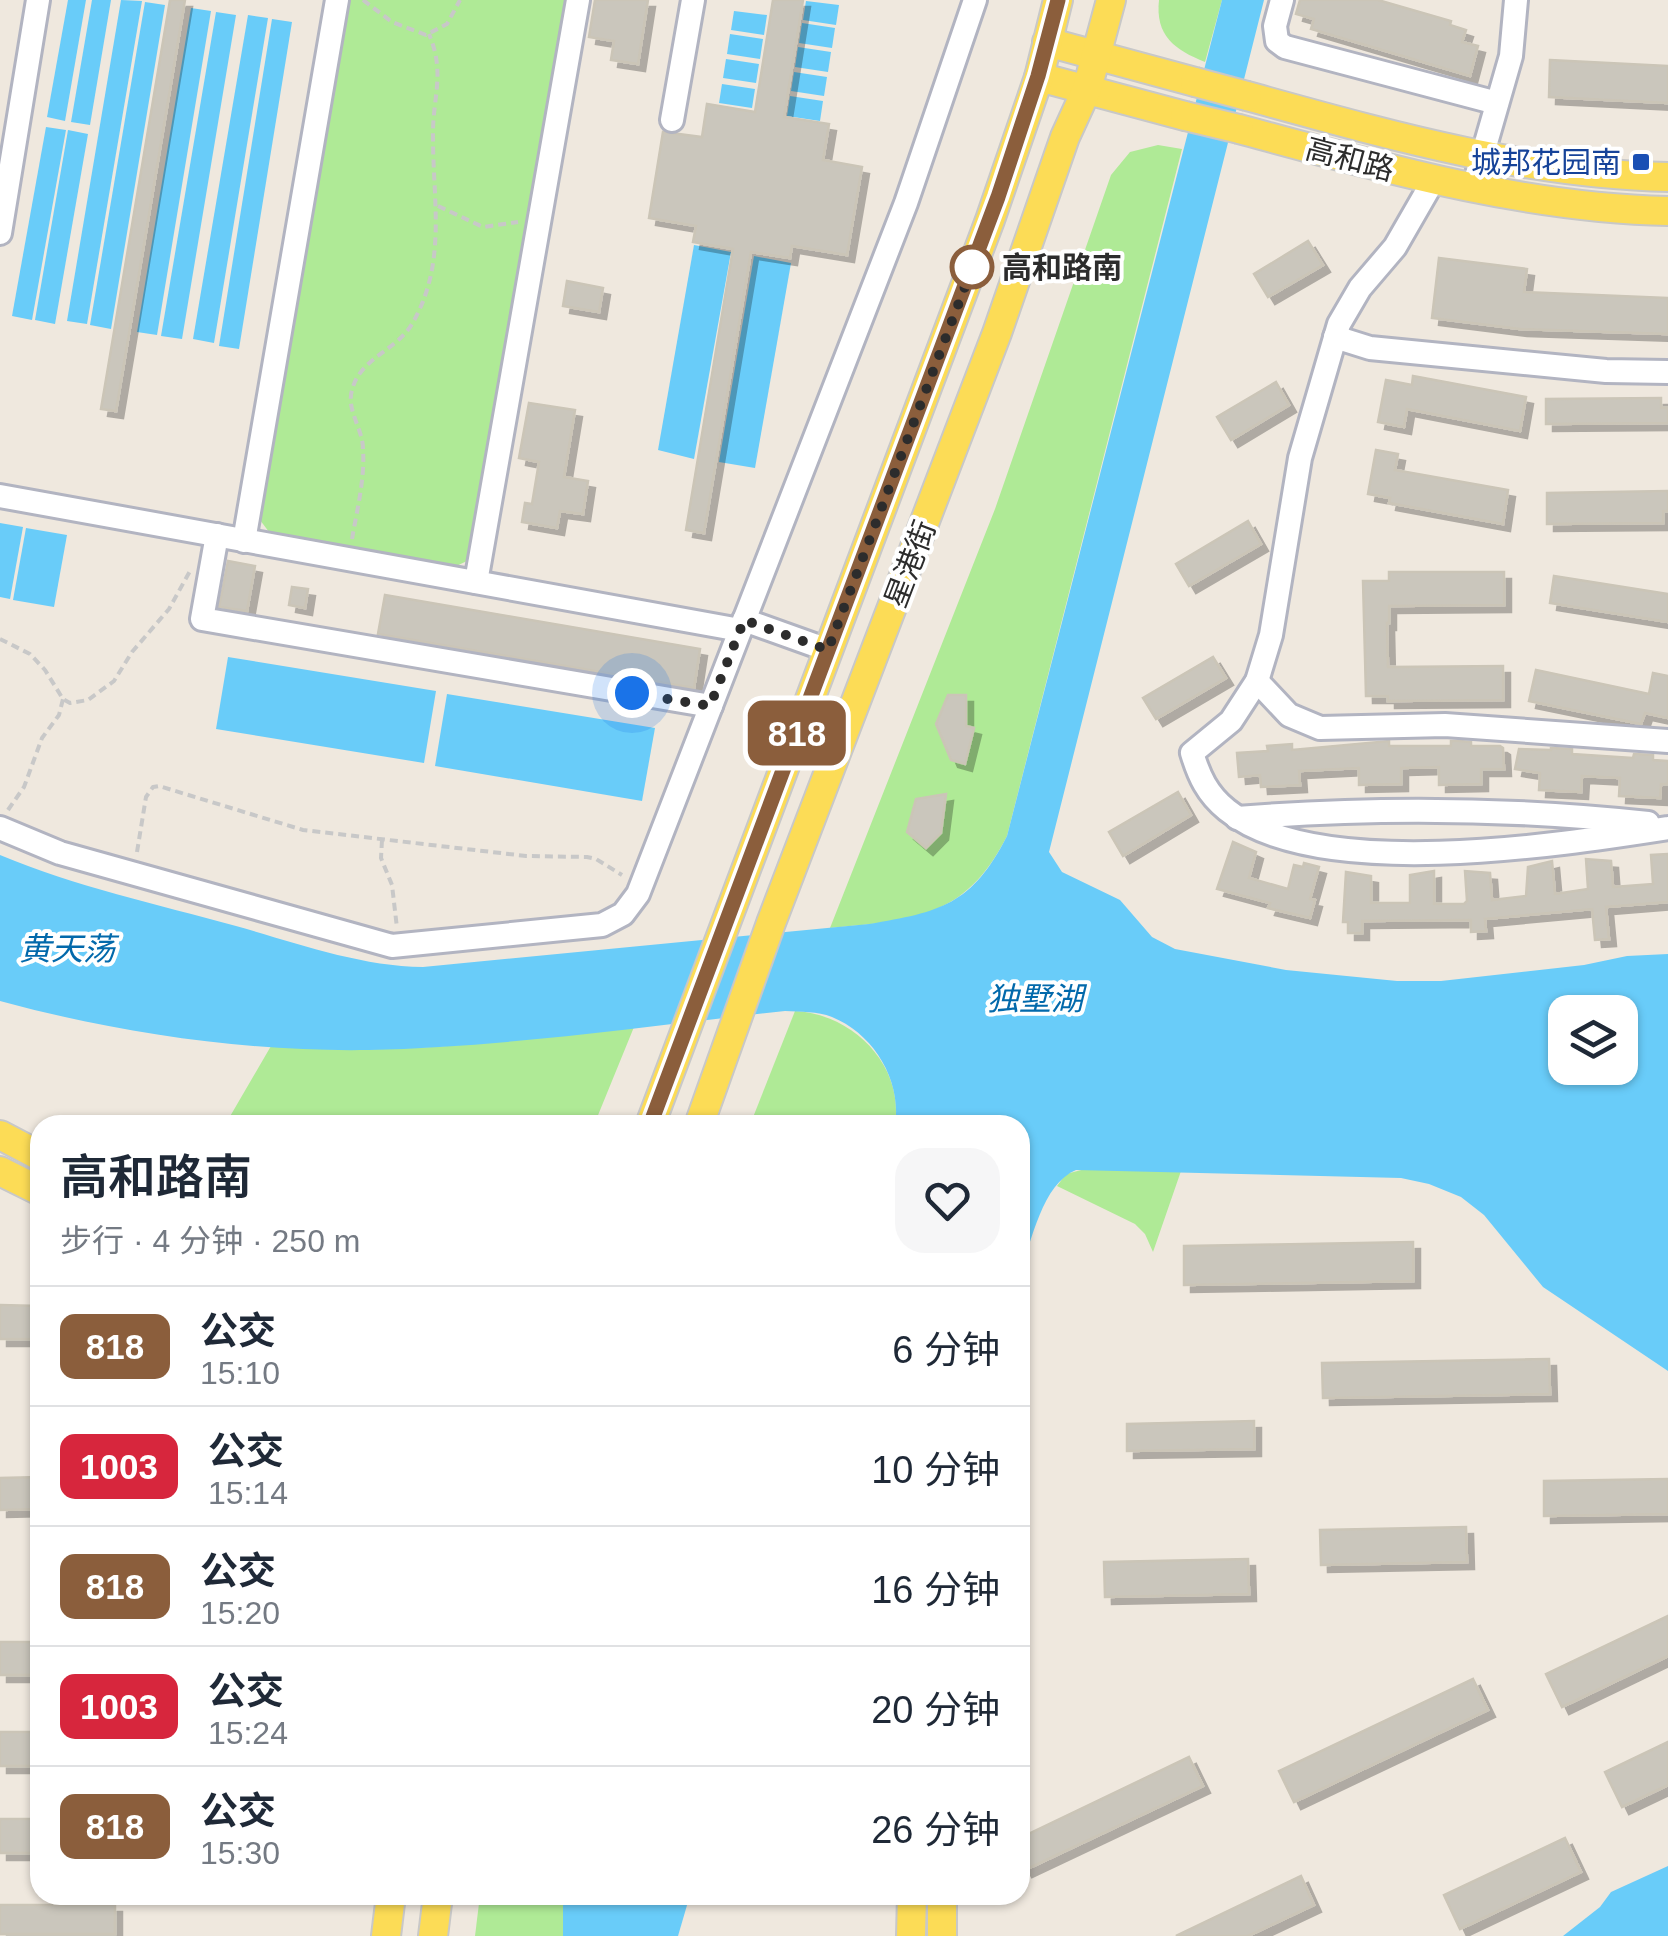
<!DOCTYPE html>
<html lang="zh">
<head>
<meta charset="utf-8">
<style>
  :root { --surface:#fff; --page:#f6f6f7; --text:#1f2937; --muted:#747a83; --line:#e0e1e3 }
  body { margin:0; font-family:Arial,"Noto Sans SC",sans-serif; background:var(--page); color:var(--text); height:100vh; display:flex; flex-direction:column; font-size:38px; white-space:nowrap }
  * { box-sizing:border-box; margin:0 }
  p { font-size:32px; color:var(--muted) }
  .icon { flex:none; width:55px; height:55px; fill:none; stroke:currentColor; stroke-width:2; stroke-linecap:round; stroke-linejoin:round }
  .map { position:relative; flex:1; overflow:hidden }
  .drawer { position:absolute; left:30px; top:1115px; width:1000px; height:790px; display:flex; flex-direction:column; background:var(--surface); border-radius:30px; box-shadow:0 2px 8px #0004 }
  .drawer>* { flex:none }
  .badge { padding:0 20px; border-radius:15px; font-size:35px; line-height:65px }
  .fabs { position:absolute; left:1548px; top:995px; display:grid; gap:20px }
  .fabs a { display:grid; place-items:center; width:90px; height:90px; border-radius:20px; background:var(--surface); box-shadow:0 2px 8px #0004; font-size:50px }
  .you { position:absolute; width:50px; height:50px; margin:-25px; border:8px solid #fff; border-radius:50%; background:#1a73e8; box-shadow:0 0 0 15px #1a73e833 }
  .map>.badge { position:absolute; translate:-50% -50%; box-shadow:0 0 0 5px #fff }
  .round { display:grid; place-items:center; flex:none; width:105px; height:105px; border-radius:30px; background:var(--page) }
  .overview { display:flex; align-items:center; justify-content:space-between; height:170px; padding:0 30px }
  h1 { font-size:48px; font-weight:600; line-height:75px }
  ul { padding:0; list-style:none }
  li { display:flex; align-items:center; gap:30px; height:120px; padding:0 30px; border-top:2px solid var(--line) }
  li div { flex:1 }
  li b { display:block; font-size:38px }
  li em { font-style:normal }
  li .badge { min-width:110px; font-weight:700; text-align:center }
  .map>svg:first-child { display:block }
  .green { fill:#afea96 }
  .water { fill:#69ccf9; fill-rule:evenodd }
  .building { fill:#cac6bc; stroke:#cbc5b7; stroke-width:2.5; filter:url(#shadow) }
  .lines { fill:none; stroke-linecap:round; stroke-linejoin:round }
  .minor-casing { stroke:#b2b4c1; stroke-width:28 }
  .major-casing { stroke:#c8c8c8; stroke-width:32 }
  .path { stroke:#c8c8c8; stroke-width:4; stroke-dasharray:8 5; stroke-linecap:butt }
  .minor { stroke:#fff; stroke-width:22 }
  .major { stroke:#fcdc56; stroke-width:28 }
  .major-bridge-casing { stroke:#c8c8c8; stroke-width:32; stroke-linecap:butt }
  .major-bridge { stroke:#fcdc56; stroke-width:28 }
  .line-casing { stroke:#fff; stroke-width:22 }
  .line { stroke:#8b5e3c; stroke-width:15 }
  .walk { stroke:#2c2c2c; stroke-width:10; stroke-dasharray:0 18 }
  .transit-dot { fill:#1a4fb4; stroke:#fff; stroke-width:4 }
  .stop-dot { fill:#fff; stroke:#8b5e3c; stroke-width:5 }
  .labels { text-anchor:middle; dominant-baseline:central; stroke-width:8; stroke-linejoin:round; paint-order:stroke }
  .street-label { font-size:30px; fill:#2c2c2c; stroke:#fff }
  .transit-label { font-size:30px; fill:#164399; stroke:#fff; text-anchor:end }
  .stop-label { font-size:30px; font-weight:bold; fill:#2c2c2c; stroke:#fff; text-anchor:start }
  .water-label { font-size:32px; font-style:italic; fill:#0269ab; stroke:#fff }
</style>
</head>
<body>
<div class="map">
<svg width="1668" height="1936" viewBox="0 0 1668 1936">
  <defs>
    <filter id="shadow"><feDropShadow dx="7" dy="7" stdDeviation="0" flood-color="#0004"/></filter>
  </defs>
  <rect width="100%" height="100%" fill="#efe8de"/>
  <!-- green -->
  <g class="green">
    <polygon points="343,0 570,0 474,551 467,561 452,568 272,536 260,520 259,507"/>
    <path d="M1159,0H1222L1205,62C1175,50 1155,36 1159,0Z"/>
    <path d="M1158,145L1182,149L1007,836C965,919 913,920 830,928L995,509L1111,175L1130,152Z"/>
    <path d="M795,1011C853,1014 904,1065 895,1125H750Z"/>
    <path d="M634,1027L594,1125H225L271,1046C392,1057 514,1040 634,1027Z"/>
    <polygon points="1089,1168 1181,1171 1153,1252 1145,1234 1135,1224 1057,1186 1066,1174"/>
    <polygon points="480,1895 563,1895 563,1936 475,1936"/>
  </g>
  <!-- water -->
  <g class="water">
    <polygon points="68,0 86,0 65,121 47,117"/>
    <polygon points="92,0 111,0 90,125 71,122"/>
    <polygon points="121,0 142,1 87,324 67,321"/>
    <path d="M1222,0H1264L1049,852L1062,872L1120,900L1152,937L1175,949L1286,970L1397,981H1441L1584,965L1627,956L1668,954V1371L1543,1287L1484,1215L1461,1197L1429,1184L1401,1178L1076,1170C1042,1184 1032,1241 1020,1272V1125H895C902,1081 874,1034 832,1017C817,1011 801,1012 785,1011C647,1026 507,1047 369,1050C246,1052 118,1033 0,1001V855C76,887 157,904 236,926C297,943 359,966 423,967L869,924C940,912 972,905 1007,836ZM1565,1012H1620V1068H1565Z"/>
    <polygon points="806,1 839,5 836,25 803,20"/>
    <polygon points="145,2 165,5 111,329 90,325"/>
    <polygon points="191,8 211,11 157,335 137,332"/>
    <polygon points="734,11 767,15 764,35 731,30"/>
    <polygon points="216,12 236,15 182,339 161,336"/>
    <polygon points="248,15 268,18 214,343 193,339"/>
    <polygon points="272,19 292,22 239,349 219,346"/>
    <polygon points="802,23 835,28 832,48 799,43"/>
    <polygon points="730,34 763,39 760,59 727,54"/>
    <polygon points="798,47 831,52 828,72 795,67"/>
    <polygon points="726,59 759,64 756,83 723,78"/>
    <polygon points="794,72 827,77 824,96 791,91"/>
    <polygon points="722,84 755,89 752,108 719,103"/>
    <polygon points="790,96 823,101 820,121 787,116"/>
    <polygon points="46,127 66,130 32,320 12,316"/>
    <polygon points="68,130 88,134 55,324 35,320"/>
    <polygon points="694,245 731,252 694,459 658,450"/>
    <polygon points="754,256 791,263 755,468 719,462"/>
    <polygon points="0,523 23,527 10,599 0,597"/>
    <polygon points="26,528 67,535 54,607 13,600"/>
    <polygon points="228,657 436,691 424,763 216,729"/>
    <polygon points="447,694 655,728 642,801 435,766"/>
    <polygon points="1668,1866 1668,1936 1563,1936 1600,1907 1611,1892"/>
    <polygon points="563,1895 690,1895 678,1936 563,1936"/>
  </g>
  <!-- building -->
  <g class="building">
    <polygon points="170,0 185,0 116,411 101,409"/>
    <polygon points="595,0 648,0 638,64 611,60 614,41 589,37"/>
    <polygon points="773,0 803,0 784,117 829,124 823,160 862,167 847,255 792,246 790,258 751,252 704,533 686,530 733,249 693,242 696,226 649,218 663,132 702,137 707,104 755,112"/>
    <polygon points="1300,0 1378,0 1451,21 1450,25 1466,30 1462,42 1478,46 1470,76 1311,29 1314,19 1296,14"/>
    <polygon points="1550,60 1668,66 1668,103 1549,97"/>
    <polygon points="1308,241 1323,265 1268,297 1254,274"/>
    <polygon points="1439,258 1527,269 1524,292 1668,298 1668,334 1520,329 1432,318"/>
    <polygon points="567,281 603,288 599,312 563,306"/>
    <polygon points="1413,376 1526,397 1520,431 1407,409 1404,427 1378,422 1386,380 1412,385"/>
    <polygon points="1276,382 1289,405 1231,440 1217,417"/>
    <polygon points="1661,398 1661,408 1668,408 1668,423 1546,424 1546,399"/>
    <polygon points="529,403 575,410 564,477 588,481 583,514 560,511 557,528 522,522 525,503 532,504 539,462 519,458"/>
    <polygon points="1376,450 1398,454 1395,470 1508,490 1503,524 1389,503 1390,498 1368,494"/>
    <polygon points="1668,491 1668,511 1663,511 1663,523 1547,524 1547,493"/>
    <polygon points="1248,521 1261,544 1189,586 1176,564"/>
    <polygon points="228,561 255,566 247,611 219,607"/>
    <polygon points="1389,572 1504,572 1504,605 1389,606 1389,623 1387,623 1388,667 1503,666 1503,700 1388,701 1388,696 1366,696 1363,581 1389,581"/>
    <polygon points="1554,576 1668,594 1668,622 1550,603"/>
    <polygon points="292,587 308,589 305,608 289,605"/>
    <polygon points="385,595 700,649 694,688 378,634"/>
    <polygon points="1213,657 1226,678 1156,719 1143,698"/>
    <polygon points="1536,670 1649,694 1653,673 1668,676 1668,718 1645,713 1641,724 1529,701"/>
    <polygon points="948,695 966,695 966,726 974,728 965,764 951,760 936,724"/>
    <polygon points="1389,741 1389,746 1451,746 1451,741 1459,741 1471,742 1471,746 1500,746 1503,748 1504,769 1481,769 1481,784 1439,785 1439,767 1401,768 1401,784 1359,785 1359,768 1299,771 1300,785 1261,787 1260,775 1239,777 1237,753 1268,751 1267,746 1292,744 1292,750"/>
    <polygon points="1551,748 1572,749 1572,754 1633,758 1634,754 1653,755 1653,760 1668,761 1668,784 1661,784 1660,798 1619,796 1620,778 1582,776 1581,792 1539,790 1540,773 1515,769 1519,749 1551,750"/>
    <polygon points="1178,792 1191,815 1123,856 1109,832"/>
    <polygon points="946,794 941,833 926,848 907,832 916,799"/>
    <polygon points="1233,842 1256,852 1249,878 1288,889 1294,865 1303,867 1304,863 1319,867 1310,899 1315,900 1310,918 1268,908 1270,903 1217,889"/>
    <polygon points="1668,854 1668,902 1606,907 1609,939 1595,940 1592,909 1485,919 1486,931 1471,932 1471,920 1362,921 1362,933 1348,933 1348,922 1343,922 1346,872 1371,876 1371,903 1410,903 1410,875 1434,871 1434,904 1464,904 1467,901 1465,871 1490,873 1492,900 1526,896 1528,867 1552,861 1555,894 1588,889 1586,859 1611,861 1613,887 1653,884 1651,855"/>
    <polygon points="1413,1242 1413,1281 1184,1285 1184,1246"/>
    <polygon points="0,1305 40,1306 40,1339 0,1339"/>
    <polygon points="1549,1359 1550,1394 1323,1398 1322,1363"/>
    <polygon points="1254,1421 1254,1449 1127,1451 1127,1424"/>
    <polygon points="40,1477 40,1509 0,1510 0,1478"/>
    <polygon points="1668,1479 1668,1514 1544,1516 1544,1481"/>
    <polygon points="1466,1527 1467,1562 1321,1565 1320,1530"/>
    <polygon points="1248,1559 1249,1594 1105,1597 1104,1562"/>
    <polygon points="1668,1616 1668,1656 1562,1707 1546,1674"/>
    <rect x="0" y="1642" width="40" height="33"/>
    <polygon points="1473,1679 1488,1710 1294,1802 1279,1771"/>
    <rect x="0" y="1732" width="40" height="34"/>
    <polygon points="1668,1742 1668,1785 1622,1807 1605,1772"/>
    <polygon points="1189,1757 1203,1786 1025,1870 1020,1860 1020,1838"/>
    <rect x="0" y="1819" width="40" height="34"/>
    <polygon points="1565,1838 1581,1872 1460,1929 1444,1895"/>
    <polygon points="1301,1876 1314,1905 1248,1936 1176,1936"/>
    <rect x="0" y="1905" width="115" height="29"/>
  </g>
  <g class="lines">
    <defs>
      <g id="minor">
        <polyline points="1282,0 1275,26 1277,41 1285,47 1497,103"/>
        <polyline points="672,120 693,0"/>
        <path d="M1433,181L1395,247L1360,288L1339,324L1300,458L1271,635L1257,681L1231,721L1192,753C1199,776 1207,794 1227,810C1317,883 1559,845 1668,828"/>
        <polyline points="1473,188 1511,56 1516,0"/>
        <polyline points="0,233 38,0"/>
        <polyline points="1335,337 1370,348 1606,371 1668,372"/>
        <polyline points="0,496 740,630"/>
        <polyline points="217,535 202,619 711,706"/>
        <polyline points="244,541 337,0"/>
        <polyline points="476,582 578,0"/>
        <polyline points="744,620 828,650"/>
        <polyline points="1257,681 1289,715 1320,728 1445,725 1668,741"/>
        <path d="M1237,818C1375,807 1510,808 1648,823"/>
        <polyline points="0,828 60,853 392,946 602,925 623,914 638,894 906,203 975,0"/>
      </g>
      <g id="major">
        <polyline points="1047,42 1195,82"/>
        <polyline points="1039,77 1185,116"/>
        <path d="M1247,96C1385,134 1523,174 1668,177"/>
        <path d="M1239,129C1380,167 1521,208 1668,211"/>
        <polyline points="650,1125 990,220 1039,77 1058,0"/>
        <polyline points="699,1125 771,923 997,333 1065,137 1087,89 1111,0"/>
        <polyline points="0,1135 40,1156"/>
        <polyline points="0,1171 40,1191"/>
        <polyline points="386,1936 391,1895"/>
        <polyline points="433,1936 438,1895"/>
        <polyline points="911,1936 912,1895"/>
        <polyline points="942,1936 942,1895"/>
      </g>
    </defs>
    <!-- minor casing -->
    <use href="#minor" class="minor-casing"/>
    <!-- major casing -->
    <use href="#major" class="major-casing"/>
    <!-- path -->
    <g class="path">
      <polyline points="363,0 392,22 426,35 447,24 460,0"/>
      <polyline points="438,206 483,227 518,222"/>
      <path d="M352,539C357,510 365,479 363,449C363,429 346,410 352,390C360,358 396,351 412,324C447,264 433,202 433,138C432,98 446,74 429,34"/>
      <polyline points="0,639 30,654 45,670 63,699 70,703 88,700 114,681 132,652 169,609 190,571"/>
      <polyline points="8,810 24,787 42,738 59,715 63,699"/>
      <polyline points="382,840 381,858 392,885 397,928"/>
      <polyline points="137,852 146,797 153,787 159,786 303,830 526,856 587,857 596,859 622,875"/>
    </g>
    <!-- minor -->
    <use href="#minor" class="minor"/>
    <!-- major -->
    <use href="#major" class="major"/>
    <defs>
      <g id="major-bridge">
        <polyline points="1195,82 1247,96"/>
        <polyline points="1185,116 1239,129"/>
      </g>
    </defs>
    <!-- major-bridge casing -->
    <use href="#major-bridge" class="major-bridge-casing"/>
    <!-- major-bridge -->
    <use href="#major-bridge" class="major-bridge"/>
  </g>
  <g class="lines">
    <defs>
      <polyline id="line" points="650,1125 998,197 1038,76 1058,0"/>
    </defs>
    <!-- line casing -->
    <use href="#line" class="line-casing"/>
    <!-- line -->
    <use href="#line" class="line"/>
    <!-- walk -->
    <polyline class="walk" points="632,693 710,706 744,620 828,650 978,252 972,267"/>
  </g>
  <!-- markers -->
  <rect class="transit-dot" x="1631" y="152" width="20" height="20" rx="5"/>
  <circle class="stop-dot" cx="972" cy="267" r="20"/>
  <g class="labels">
    <!-- street labels -->
    <g class="street-label">
      <text transform="translate(1350 159) rotate(15)">高和路</text>
      <text transform="translate(910 564) rotate(-69)">星港街</text>
    </g>
    <!-- transit labels -->
    <g class="transit-label">
      <text x="1621" y="162">城邦花园南</text>
    </g>
    <!-- stop labels -->
    <g class="stop-label">
      <text x="1002" y="267">高和路南</text>
    </g>
    <!-- water labels -->
    <g class="water-label">
      <text x="67" y="949">黄天荡</text>
      <text x="1035" y="999">独墅湖</text>
    </g>
  </g>
</svg>
<div class="fabs">
<a><svg class="icon" aria-label="layers" viewBox="0 0 24 24"><path d="M12 4l9 5-9 5-9-5zM3 14l9 5 9-5"/></svg></a>
</div>
<div class="you" style="left:632px;top:693px"></div>
<b class="badge" style="left:797px;top:733px;background:#8b5e3c;color:#fff">818</b>
<section class="drawer">
<div class="overview"><div><h1>高和路南</h1><p>步行 · 4 分钟 · 250 m</p></div><a class="round"><svg class="icon" aria-label="heart" viewBox="0 0 24 24"><path d="M12 20l-8-8c-3-5 5-10 8-4 3-6 11-1 8 4z"/></svg></a></div>
<ul>
<li><span class="badge" style="background:#8b5e3c;color:#fff">818</span><div><b>公交</b><p>15:10</p></div><em>6 分钟</em></li>
<li><span class="badge" style="background:#d7263d;color:#fff">1003</span><div><b>公交</b><p>15:14</p></div><em>10 分钟</em></li>
<li><span class="badge" style="background:#8b5e3c;color:#fff">818</span><div><b>公交</b><p>15:20</p></div><em>16 分钟</em></li>
<li><span class="badge" style="background:#d7263d;color:#fff">1003</span><div><b>公交</b><p>15:24</p></div><em>20 分钟</em></li>
<li><span class="badge" style="background:#8b5e3c;color:#fff">818</span><div><b>公交</b><p>15:30</p></div><em>26 分钟</em></li>
</ul>
</section>
</div>
</body>
</html>
